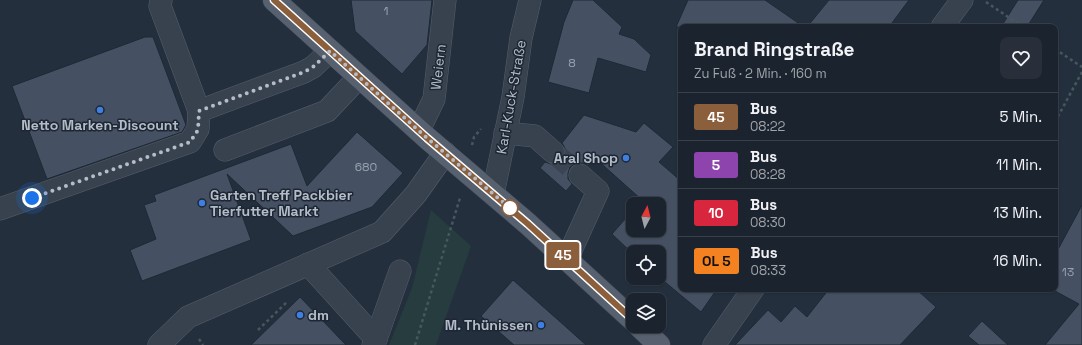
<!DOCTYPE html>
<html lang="de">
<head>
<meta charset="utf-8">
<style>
  :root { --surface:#1b232e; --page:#282f3a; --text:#f1f3f6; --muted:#a0a4aa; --line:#39404a }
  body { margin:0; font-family:"Space Grotesk",sans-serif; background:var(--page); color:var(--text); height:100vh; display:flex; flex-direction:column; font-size:15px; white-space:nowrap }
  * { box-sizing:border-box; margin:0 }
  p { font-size:13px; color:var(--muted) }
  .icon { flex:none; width:22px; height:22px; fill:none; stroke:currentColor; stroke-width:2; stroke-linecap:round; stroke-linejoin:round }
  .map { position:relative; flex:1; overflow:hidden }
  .drawer { position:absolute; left:678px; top:24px; width:380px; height:268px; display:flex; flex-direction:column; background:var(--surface); border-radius:8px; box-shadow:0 1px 3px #0004,0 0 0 1px var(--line) }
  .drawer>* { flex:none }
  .badge { padding:0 8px; border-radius:3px; font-size:14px; line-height:26px }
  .needle { width:26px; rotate:7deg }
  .buttons { position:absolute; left:626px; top:197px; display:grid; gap:8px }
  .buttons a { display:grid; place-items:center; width:40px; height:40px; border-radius:8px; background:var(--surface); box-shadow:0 1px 3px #0004,0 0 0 1px var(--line); font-size:20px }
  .you { position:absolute; width:20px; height:20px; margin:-10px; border:3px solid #fff; border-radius:50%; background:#1a73e8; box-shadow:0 0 0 6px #1a73e833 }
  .map>.badge { position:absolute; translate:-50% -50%; box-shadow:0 0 0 2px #fff }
  .round { display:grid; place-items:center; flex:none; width:42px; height:42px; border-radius:8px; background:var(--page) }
  .summary { display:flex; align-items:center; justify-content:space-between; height:68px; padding:0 16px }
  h1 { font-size:19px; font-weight:700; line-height:30px }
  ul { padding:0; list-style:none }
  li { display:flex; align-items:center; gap:12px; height:48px; padding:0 16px; border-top:1px solid var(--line) }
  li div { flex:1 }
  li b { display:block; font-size:15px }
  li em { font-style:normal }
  li .badge { min-width:44px; font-weight:700; text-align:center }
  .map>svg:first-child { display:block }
  .green { fill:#263c3f }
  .building { fill:#455162; stroke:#1f2835 }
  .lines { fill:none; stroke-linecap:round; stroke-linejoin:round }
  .minor-tunnel { stroke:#3a4453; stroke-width:22; stroke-dasharray:22 11; stroke-linecap:butt }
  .minor-casing { stroke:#565f6c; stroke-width:23 }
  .major-casing { stroke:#414a57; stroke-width:23 }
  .path { stroke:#44595c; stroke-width:2.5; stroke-dasharray:3 3; stroke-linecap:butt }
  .minor { stroke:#38414e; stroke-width:22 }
  .major { stroke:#56606e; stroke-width:22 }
  .line-casing { stroke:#fff; stroke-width:9 }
  .line { stroke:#8b5e3c; stroke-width:6 }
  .walk { stroke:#b4bcc9; stroke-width:4; stroke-dasharray:0 7.2 }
  .shop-dot { fill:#3f7fe0; stroke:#1d2633; stroke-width:1.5 }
  .stop-dot { fill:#fff; stroke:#8b5e3c; stroke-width:2 }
  .labels { text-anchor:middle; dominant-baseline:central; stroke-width:3; stroke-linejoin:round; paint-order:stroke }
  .number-label { font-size:12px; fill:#98a1af }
  .street-label { font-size:14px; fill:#b4bcc9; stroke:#1d2633 }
  .poi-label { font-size:14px; font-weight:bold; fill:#b4bcc9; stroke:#1d2633; text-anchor:end }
</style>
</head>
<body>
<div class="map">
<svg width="1082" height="345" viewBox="0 0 1082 345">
  <rect width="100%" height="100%" fill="#242f3e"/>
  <!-- green -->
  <polygon class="green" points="431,210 471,246 436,345 389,345 412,288"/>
  <!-- building -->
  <g class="building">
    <polygon points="351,0 432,0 427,45 402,74 355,31"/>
    <polygon points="573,0 593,0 622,27 619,34 634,39 651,55 646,72 598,58 589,93 548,82 564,22"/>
    <polygon points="688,0 765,0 804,27 676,27"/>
    <polygon points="829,0 909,0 889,27 807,27"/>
    <polygon points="1018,0 1044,0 1027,27 1001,27"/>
    <polygon points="145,37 153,37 186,125 182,132 47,179 12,86"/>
    <polygon points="584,115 636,132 644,123 673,147 659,162 681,181 681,289 717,289 701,312 659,277 659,252 633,252 633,254 612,234 633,210 633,230 659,230 659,204 639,204 642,200 595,158 588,166 583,163 576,163 570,167 568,173 568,179 572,184 566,191 540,168 545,162 551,164 557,164 563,160 565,154 565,148 562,143"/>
    <polygon points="357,132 403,173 372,207 293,236 227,174 251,240 142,281 130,250 156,239 144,205 156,201 154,195 291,144 307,186"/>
    <polygon points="1082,205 1082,345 1045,345 1079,304 1055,291 1055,255"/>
    <polygon points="513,280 566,327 586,345 514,345 481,316"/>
    <polygon points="829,289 916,289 936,307 900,345 735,345 768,310 781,322 795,306 807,317"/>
    <polygon points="300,297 346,345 251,345"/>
    <polygon points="982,321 1008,345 979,345 968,336"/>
  </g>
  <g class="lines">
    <!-- minor-tunnel -->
    <polyline class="minor-tunnel" points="553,152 580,175"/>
    <defs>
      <g id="minor">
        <polyline points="942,27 962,0"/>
        <polyline points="199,111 304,72 313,67 330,51"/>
        <polyline points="419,130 434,99 445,0"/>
        <polyline points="505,133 535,136 553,152"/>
        <polyline points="225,150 327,111 359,77"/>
        <polyline points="493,194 513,97 521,38 530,0"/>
        <polyline points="0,209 190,142 198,129 199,111 160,6 161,0"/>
        <polyline points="567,259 598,191 580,175"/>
        <polyline points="308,264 376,339 373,345"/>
        <polyline points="376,339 400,271"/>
        <polyline points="159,345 188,317 382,232 416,194 445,153"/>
        <polyline points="714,345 753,289"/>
      </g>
      <g id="major">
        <polyline points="274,0 427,138 528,224 633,320"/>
        <polyline points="639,326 659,345"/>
      </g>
    </defs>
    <!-- minor casing -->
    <use href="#minor" class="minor-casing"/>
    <!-- major casing -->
    <use href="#major" class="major-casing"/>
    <!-- path -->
    <g class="path">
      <polyline points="986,2 1023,27"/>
      <polyline points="1055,49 1082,67"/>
      <polyline points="1055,122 1082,72"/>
      <polyline points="472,145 474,137 481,129"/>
      <polyline points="258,330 288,301"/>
      <polyline points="199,339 203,345"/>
      <polyline points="415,345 460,198"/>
    </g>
    <!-- minor -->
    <use href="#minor" class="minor"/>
    <!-- major -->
    <use href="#major" class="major"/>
  </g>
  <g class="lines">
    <defs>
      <polyline id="line" points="274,0 427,138 528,224 633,320"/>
    </defs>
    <!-- line casing -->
    <use href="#line" class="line-casing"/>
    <!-- line -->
    <use href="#line" class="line"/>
    <!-- walk -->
    <polyline class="walk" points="32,198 190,142 198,130 199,111 304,72 313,67 330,51 427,138 510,208"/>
  </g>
  <!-- markers -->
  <g class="shop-dot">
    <circle cx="100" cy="110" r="4"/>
    <circle cx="626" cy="158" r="4"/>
    <circle cx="202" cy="203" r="4"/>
    <circle cx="300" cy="315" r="4"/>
    <circle cx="541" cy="325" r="4"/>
  </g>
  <circle class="stop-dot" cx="510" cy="208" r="8"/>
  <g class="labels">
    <!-- number labels -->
    <g class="number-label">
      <text x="386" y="11">1</text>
      <text x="572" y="63">8</text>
      <text x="366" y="167">680</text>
      <text x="1068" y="272">13</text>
    </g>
    <!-- street labels -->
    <g class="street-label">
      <text transform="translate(438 67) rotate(-83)">Weiern</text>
      <text transform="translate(511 97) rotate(-80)">Karl-Kuck-Straße</text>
    </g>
    <!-- poi labels -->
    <g class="poi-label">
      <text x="100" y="125" text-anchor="middle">Netto Marken-Discount</text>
      <text x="618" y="158">Aral Shop</text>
      <text x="210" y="195" text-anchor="start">Garten Treff Packbier<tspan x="210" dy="16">Tierfutter Markt</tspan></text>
      <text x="308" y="315" text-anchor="start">dm</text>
      <text x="533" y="325">M. Thünissen</text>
    </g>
  </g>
</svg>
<div class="buttons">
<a><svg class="needle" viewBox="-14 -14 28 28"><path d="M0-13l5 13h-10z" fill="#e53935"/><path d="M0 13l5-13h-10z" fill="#a0a4aa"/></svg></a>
<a><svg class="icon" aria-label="locate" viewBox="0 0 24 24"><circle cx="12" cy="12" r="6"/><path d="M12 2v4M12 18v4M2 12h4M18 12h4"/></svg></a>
<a><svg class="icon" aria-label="layers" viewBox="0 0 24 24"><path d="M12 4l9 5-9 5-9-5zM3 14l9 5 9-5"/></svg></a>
</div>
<div class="you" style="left:32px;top:198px"></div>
<b class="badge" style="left:563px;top:255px;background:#8b5e3c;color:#fff">45</b>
<section class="drawer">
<div class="summary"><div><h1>Brand Ringstraße</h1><p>Zu Fuß · 2 Min. · 160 m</p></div><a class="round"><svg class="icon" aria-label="heart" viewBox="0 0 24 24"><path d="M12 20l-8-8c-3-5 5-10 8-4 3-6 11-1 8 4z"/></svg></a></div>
<ul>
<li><span class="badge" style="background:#8b5e3c;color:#fff">45</span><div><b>Bus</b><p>08:22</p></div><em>5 Min.</em></li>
<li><span class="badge" style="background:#8e44ad;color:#fff">5</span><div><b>Bus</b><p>08:28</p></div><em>11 Min.</em></li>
<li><span class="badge" style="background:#d7263d;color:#fff">10</span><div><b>Bus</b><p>08:30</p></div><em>13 Min.</em></li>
<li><span class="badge" style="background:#f58220;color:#111">OL 5</span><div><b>Bus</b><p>08:33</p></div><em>16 Min.</em></li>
</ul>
</section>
</div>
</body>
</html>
